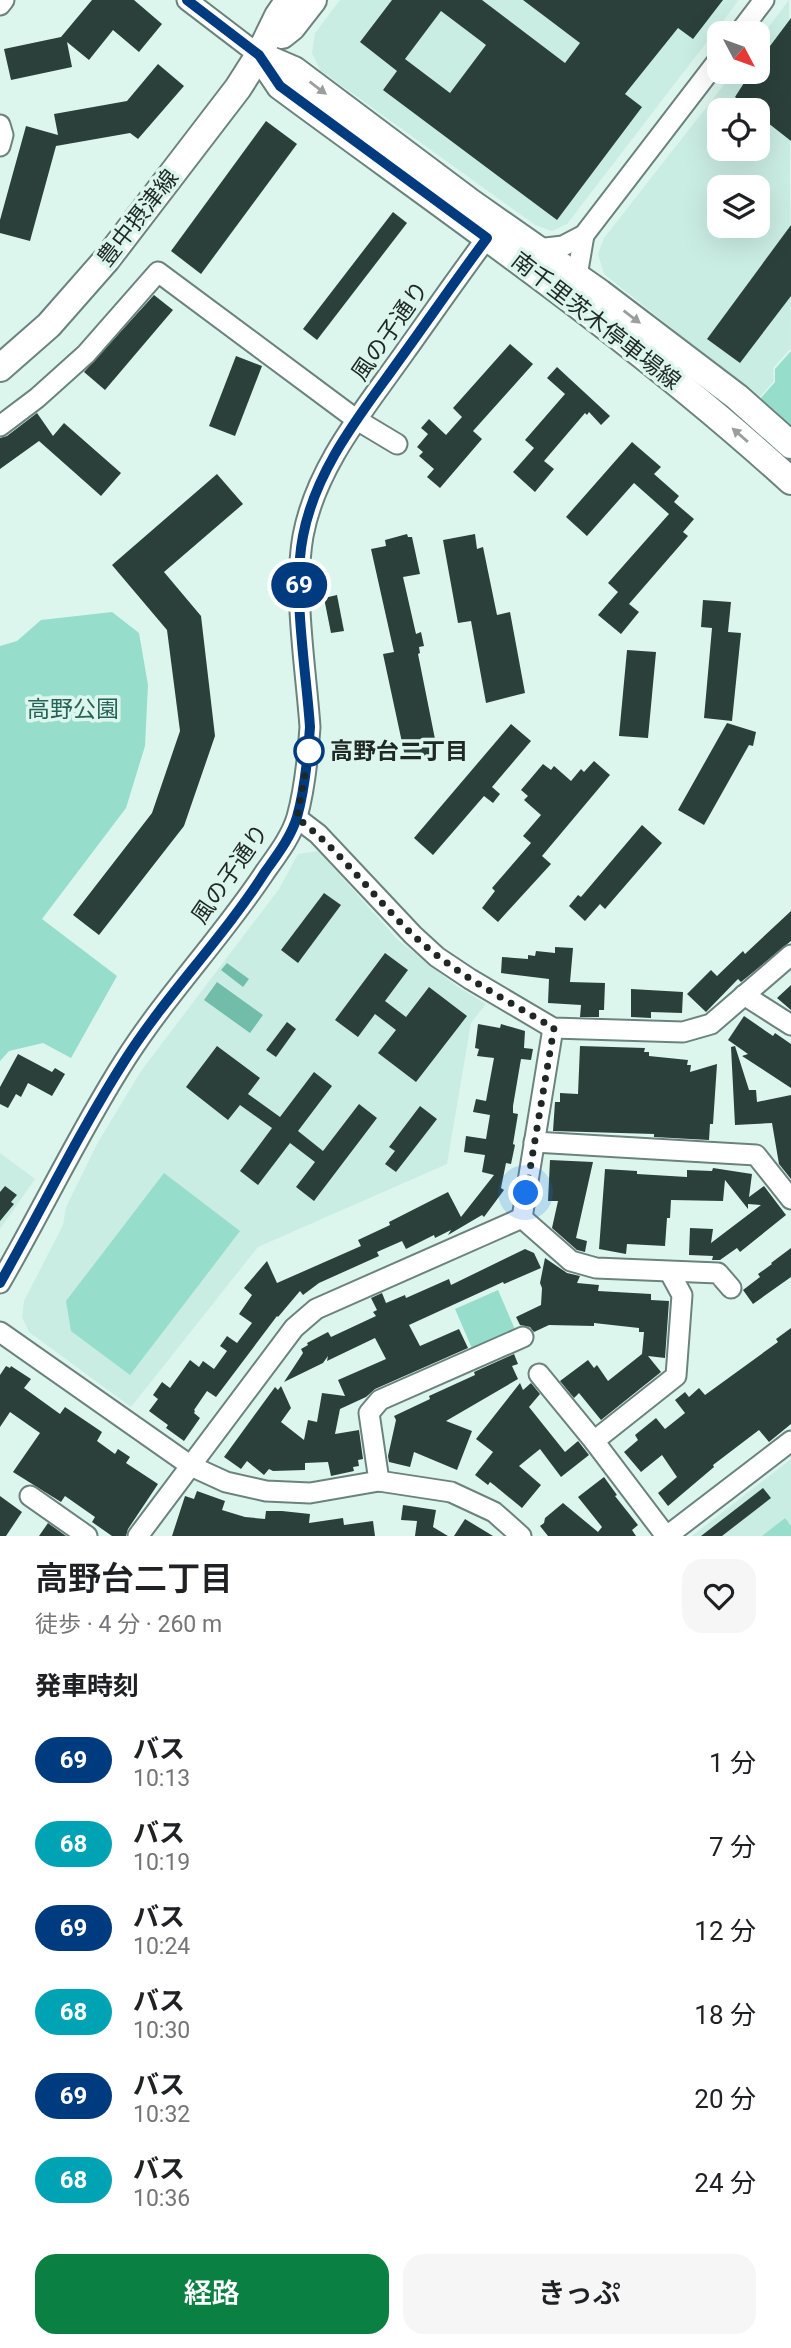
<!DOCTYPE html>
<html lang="ja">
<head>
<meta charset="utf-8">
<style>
  :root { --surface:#fff; --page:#f6f6f6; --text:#202124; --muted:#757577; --accent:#0b8043 }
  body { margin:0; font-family:Roboto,"Noto Sans JP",sans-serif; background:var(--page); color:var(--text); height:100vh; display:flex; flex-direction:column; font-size:26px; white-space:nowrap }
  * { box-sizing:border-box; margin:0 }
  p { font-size:23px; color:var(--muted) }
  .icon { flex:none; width:38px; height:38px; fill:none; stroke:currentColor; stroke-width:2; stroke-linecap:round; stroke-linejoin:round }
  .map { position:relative; height:1536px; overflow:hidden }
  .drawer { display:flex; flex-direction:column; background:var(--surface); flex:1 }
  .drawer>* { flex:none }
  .badge { padding:0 14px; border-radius:23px; font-size:24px; line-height:46px }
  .needle { width:46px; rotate:131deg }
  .controls { position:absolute; left:707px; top:21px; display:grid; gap:14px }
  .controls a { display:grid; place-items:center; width:63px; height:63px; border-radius:14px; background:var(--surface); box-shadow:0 7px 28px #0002; font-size:35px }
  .you { position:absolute; width:35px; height:35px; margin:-18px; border:5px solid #fff; border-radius:50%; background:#1a73e8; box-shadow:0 0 0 10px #1a73e833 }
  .map>.badge { position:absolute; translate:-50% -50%; box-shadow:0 0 0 4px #fff }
  h2 { padding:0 35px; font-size:26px; line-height:63px }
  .round { display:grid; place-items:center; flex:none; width:74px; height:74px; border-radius:21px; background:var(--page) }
  .overview { display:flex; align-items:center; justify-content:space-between; height:119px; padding:0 35px }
  h1 { font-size:33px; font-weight:600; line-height:52px }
  .action { display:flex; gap:14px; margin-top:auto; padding:14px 35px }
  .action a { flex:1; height:80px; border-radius:21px; background:var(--accent); color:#fff; font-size:28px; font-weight:600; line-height:80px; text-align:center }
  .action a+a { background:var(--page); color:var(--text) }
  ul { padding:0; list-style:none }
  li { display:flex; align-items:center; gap:21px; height:84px; padding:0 35px }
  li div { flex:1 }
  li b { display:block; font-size:26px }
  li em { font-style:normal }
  li .badge { min-width:77px; font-weight:700; text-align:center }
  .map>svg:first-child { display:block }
  .built { fill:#caede3; fill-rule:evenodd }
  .green { fill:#96decb }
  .water { fill:#72bdaa }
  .building { fill:#2b403b; fill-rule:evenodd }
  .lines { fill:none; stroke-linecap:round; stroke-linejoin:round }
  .minor-casing { stroke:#6c837d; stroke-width:23 }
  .major-casing { stroke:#6c837d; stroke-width:30 }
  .minor { stroke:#fff; stroke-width:19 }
  .major { stroke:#fff; stroke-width:26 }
  .oneway { fill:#9a9e9d }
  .line-casing { stroke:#fff; stroke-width:16 }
  .line { stroke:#003b80; stroke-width:10 }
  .walk { stroke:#1f2825; stroke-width:7; stroke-dasharray:0 12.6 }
  .stop-dot { fill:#fff; stroke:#003b80; stroke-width:3.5 }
  .labels { text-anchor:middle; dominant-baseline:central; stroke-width:7; stroke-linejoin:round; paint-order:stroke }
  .street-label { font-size:23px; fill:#1f2825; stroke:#dcf6ee }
  .park-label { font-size:23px; fill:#266255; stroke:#dcf6ee }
  .stop-label { font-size:23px; font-weight:bold; fill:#1f2825; stroke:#dcf6ee; text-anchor:start }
</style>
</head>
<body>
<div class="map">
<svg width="791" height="1536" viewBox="0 0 791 1536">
  <rect width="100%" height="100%" fill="#dcf6ee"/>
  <!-- built -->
  <g class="built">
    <polygon points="340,0 739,0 567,224 552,231 535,225 320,70 312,53 315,33"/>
    <path d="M789,0L791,348L773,368L774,381L759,398L604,274L598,254L604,238L734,72H758V41ZM719,110H758V149H719ZM719,187H758V226H719Z"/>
    <polygon points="318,851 398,940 455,985 486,1004 471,1023 447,1164 258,1247 131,1407 29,1332 22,1317 24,1301 63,1225 66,1207 97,1144 141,1071 279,889 298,854"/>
    <polygon points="0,1153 35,1179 0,1229"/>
    <polygon points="791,1459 791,1536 692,1536"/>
  </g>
  <!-- green -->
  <g class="green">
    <polygon points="791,351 791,427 760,399 775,382 775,369"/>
    <polygon points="112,612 139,633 148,685 145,746 126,808 42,919 117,976 71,1058 43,1043 9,1051 0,1061 0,646 17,641 41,620"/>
    <polygon points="164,1173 240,1231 130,1375 71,1331 66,1301"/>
    <polygon points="498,1290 517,1334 474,1353 455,1309"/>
    <polygon points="785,1518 791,1526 791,1536 762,1536"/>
  </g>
  <!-- water -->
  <g class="water">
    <polygon points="227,963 249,979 243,987 221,970"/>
    <polygon points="217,982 263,1015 250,1033 204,1000"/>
  </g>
  <!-- building -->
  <g class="building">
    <polygon points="92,0 134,0 162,24 139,52 113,30 89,60 67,42 72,67 11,80 4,49 61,37"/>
    <path d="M392,0H482L565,63L580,43L523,0H723L693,39L678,28L625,94L642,107L557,220L383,90L397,71L360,42ZM441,11L486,45L450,93L405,59Z"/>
    <polygon points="791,18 791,141 758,115 758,110 752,110 735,97 751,72 758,72 758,62"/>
    <polygon points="158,64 184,86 138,139 130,133 56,146 30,241 0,233 0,220 26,126 58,135 54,114 127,101"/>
    <polygon points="266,121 297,144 201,274 171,251"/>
    <polygon points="393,212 407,223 317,340 303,329"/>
    <polygon points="791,225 791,296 740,363 707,339"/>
    <polygon points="154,295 173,310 105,390 84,372"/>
    <polygon points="510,344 533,364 473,431 482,439 440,488 427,477 434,469 419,456 423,452 417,447 428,434 421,428 429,419 446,435 462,417 453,408"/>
    <polygon points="236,356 262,366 235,436 209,426"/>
    <polygon points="557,367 610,416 601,425 589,412 587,415 585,413 544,461 554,469 535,492 513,472 534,448 525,440 565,394 547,378"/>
    <polygon points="37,413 53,436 64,423 121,473 101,496 39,441 0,469 0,438 7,436"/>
    <polygon points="632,442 661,467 654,474 679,496 674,502 694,519 683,532 688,536 629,604 639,612 621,634 598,615 618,592 608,583 669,514 634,483 587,536 566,517"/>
    <polygon points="217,474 243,504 164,572 201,616 215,736 184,826 99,935 73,915 152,813 180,731 167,630 112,565"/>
    <polygon points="407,534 408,537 412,537 420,574 403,577 416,634 421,632 424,646 419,647 420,653 418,654 438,754 406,761 383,654 394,652 371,549 386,546 385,540"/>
    <polygon points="475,534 477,549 483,547 497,615 510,612 525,693 486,703 471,621 458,623 443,540"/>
    <polygon points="337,595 344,631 331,633 324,598"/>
    <polygon points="703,600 731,602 728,632 741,633 732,721 704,718 712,628 701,627"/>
    <polygon points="627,650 656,652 648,738 619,736"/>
    <polygon points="727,723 756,732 753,746 749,745 704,825 678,810"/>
    <polygon points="511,724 531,741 492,787 500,794 493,803 484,796 433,855 414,838"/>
    <polygon points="594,761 610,775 542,856 551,864 498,922 482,908 495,891 492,888 531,843 523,836 541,815 524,800 528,796 521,790 543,764 551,770 554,766 571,781 581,769 584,772"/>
    <polygon points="642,825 662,843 605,909 600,904 585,921 569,906 578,895 581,897"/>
    <polygon points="324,893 341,905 298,963 281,950"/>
    <polygon points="791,911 791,941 741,982 738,979 706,1012 687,994 711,970 717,976 743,951 745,954"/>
    <polygon points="555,947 573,948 570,982 605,983 604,1010 599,1010 599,1017 580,1017 581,1005 548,1003 549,979 501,973 502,957 528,959 528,955 535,956 536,951 555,953"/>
    <polygon points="385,953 408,970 385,1001 406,1017 429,987 467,1016 416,1082 378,1053 396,1030 375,1014 358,1037 335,1020"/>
    <polygon points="791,985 791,1010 777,998"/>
    <polygon points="631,989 683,992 682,1013 651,1012 651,1018 631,1017"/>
    <polygon points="744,1016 773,1036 775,1033 791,1044 791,1088 742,1056 748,1054 728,1040"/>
    <polygon points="287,1022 296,1029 276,1057 266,1050"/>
    <polygon points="478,1024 500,1028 501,1024 525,1031 524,1048 533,1049 531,1060 521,1059 513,1106 513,1113 518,1114 513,1144 515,1145 511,1164 506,1163 501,1188 504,1190 484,1217 482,1215 448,1235 451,1230 435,1238 434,1235 406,1249 402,1241 377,1252 379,1256 319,1283 303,1295 300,1291 278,1317 277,1316 216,1397 207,1391 194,1410 195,1411 194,1413 200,1418 184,1441 166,1428 168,1425 149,1411 158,1399 153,1395 162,1382 170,1388 190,1360 199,1367 203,1361 214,1369 227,1351 220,1346 227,1336 237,1343 252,1323 239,1314 252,1295 244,1288 267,1261 277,1283 361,1246 358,1240 390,1225 389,1222 448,1192 461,1217 494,1175 482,1172 485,1155 464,1152 466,1136 486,1139 490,1115 473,1112 476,1099 486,1101 494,1058 477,1056 479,1049 475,1048"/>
    <polygon points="217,1046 260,1078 248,1094 280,1117 314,1072 332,1086 298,1131 323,1151 359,1104 377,1118 314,1201 296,1187 315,1162 290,1143 258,1185 240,1171 272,1128 240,1105 228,1120 186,1087"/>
    <polygon points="580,1046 645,1048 644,1052 649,1052 649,1056 688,1060 687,1065 691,1065 690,1072 717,1064 713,1124 710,1124 709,1140 654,1137 654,1134 553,1131 555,1102 560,1102 560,1093 578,1094"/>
    <polygon points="735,1046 749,1090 756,1090 757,1102 791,1095 791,1179 779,1164 772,1123 735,1125 731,1047"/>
    <polygon points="18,1054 52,1072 55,1068 65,1074 52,1096 28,1083 21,1097 16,1094 8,1108 0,1104 0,1087"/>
    <polygon points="420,1106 437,1119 396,1172 385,1164 395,1151 389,1147"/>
    <polygon points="550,1160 593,1162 576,1238 587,1241 585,1252 577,1250 552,1228 558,1201 548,1201"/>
    <polygon points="713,1168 752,1174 749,1197 764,1186 786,1215 740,1252 737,1248 720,1260 712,1260 713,1256 689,1255 690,1228 713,1229 711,1243 761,1205 748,1204 748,1209 725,1180 723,1201 671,1200 670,1218 667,1218 665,1246 627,1244 626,1254 599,1249 605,1169 637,1171 637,1174 687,1177 687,1170 712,1171"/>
    <polygon points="5,1186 17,1195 11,1202 14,1204 0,1221 0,1192"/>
    <polygon points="791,1248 791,1277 753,1304 743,1290 760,1277 758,1274 772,1264 771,1263"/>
    <polygon points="525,1249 534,1253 541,1268 504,1284 503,1282 409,1325 420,1346 459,1329 468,1348 375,1389 366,1397 340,1409 335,1434 359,1430 363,1459 358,1460 359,1466 353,1467 354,1471 331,1476 328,1462 305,1463 305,1470 273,1471 269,1469 264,1475 247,1461 241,1469 224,1457 275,1387 278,1390 281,1386 291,1408 281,1422 304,1440 308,1420 317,1422 322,1393 345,1396 338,1380 386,1359 375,1338 327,1361 328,1356 323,1363 284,1382 303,1353 301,1349 308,1345 307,1343 328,1332 331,1337 376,1316 373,1312 377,1310 371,1298 382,1293 386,1303 405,1295 406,1298 449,1279 451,1285"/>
    <polygon points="545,1258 567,1273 580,1276 577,1283 599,1285 598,1291 651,1294 651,1300 669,1301 665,1358 648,1356 661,1372 601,1420 579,1393 574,1398 560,1381 588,1360 594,1368 597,1365 608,1381 642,1354 644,1332 639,1332 639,1328 594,1323 594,1326 549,1325 534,1332 530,1327 520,1325 516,1317 541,1305 542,1288 540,1283"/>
    <polygon points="791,1328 791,1424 769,1442 759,1430 713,1465 714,1467 668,1506 658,1493 677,1477 662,1455 641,1472 624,1452 638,1440 635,1435 656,1418 665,1429 685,1413 675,1400 685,1392 689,1397 699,1388 705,1395 778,1342 776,1339"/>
    <polygon points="514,1354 518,1364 512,1366 518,1379 446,1421 472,1431 457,1470 414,1452 410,1467 389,1462 388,1456 396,1420 394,1416 430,1399 429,1396 475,1375 474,1372"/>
    <polygon points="6,1366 10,1368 11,1366 31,1379 24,1388 60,1414 65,1407 102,1432 97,1441 115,1454 118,1449 130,1457 126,1463 158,1484 128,1529 126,1536 112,1536 92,1522 95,1517 65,1496 61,1502 13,1472 40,1433 10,1412 0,1427 0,1375"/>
    <polygon points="520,1383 523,1390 531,1383 540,1394 529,1407 565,1452 578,1441 589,1455 561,1477 540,1449 519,1466 541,1485 522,1508 494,1485 490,1482 488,1485 475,1475 493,1452 476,1439"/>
    <polygon points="604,1477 617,1495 615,1496 638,1525 632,1530 636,1536 548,1536 540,1526 544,1523 545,1518 563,1503 598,1532 602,1527 578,1497"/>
    <polygon points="763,1488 771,1498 722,1536 701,1536"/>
    <polygon points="197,1491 225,1501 222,1510 245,1517 265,1519 266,1511 282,1511 310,1514 309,1523 343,1518 344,1525 373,1521 375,1536 172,1536 185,1496 194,1499"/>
    <polygon points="0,1496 22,1512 6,1536 0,1536"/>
    <polygon points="403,1505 436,1510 433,1527 448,1536 415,1536 417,1521 401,1520"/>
    <polygon points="465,1519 493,1536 454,1536"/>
    <polygon points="48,1523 66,1536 39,1536"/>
  </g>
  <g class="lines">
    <defs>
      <g id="minor">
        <polyline points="187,0 259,55"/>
        <polyline points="0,5 4,0"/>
        <polyline points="739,33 764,0"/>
        <polyline points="0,125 3,135 0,146"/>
        <polyline points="537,249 563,246 584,235 719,59"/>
        <polyline points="579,286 577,276 584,235"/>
        <polyline points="0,426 37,398 86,354 158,272 357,420 397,444"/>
        <polyline points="297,818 318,834 413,935 437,957 470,979 553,1028 683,1032 711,1024 791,955"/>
        <polyline points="744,995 791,1025"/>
        <polyline points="534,1142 756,1155 791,1199"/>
        <polyline points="522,1218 571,1261 596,1268 718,1273 731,1288"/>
        <polyline points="522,1218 553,1028"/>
        <path d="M0,1283C43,1209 79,1132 125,1060C167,994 222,937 265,872C277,855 291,837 297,817C305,788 308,756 310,727C306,669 293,593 303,536C316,466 365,409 405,352C435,310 464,268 495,227"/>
        <polyline points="0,1332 191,1466 226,1482 266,1491 310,1493 379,1481 451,1492 494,1512 521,1536"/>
        <polyline points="539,1374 594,1441 666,1536"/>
        <polyline points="594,1441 676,1376 682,1295 670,1273"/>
        <polyline points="379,1481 369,1413 380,1400 523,1337"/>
        <polyline points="30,1496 87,1536"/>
        <polyline points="138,1536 294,1328 316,1309 522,1218"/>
        <polyline points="667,1536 791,1441"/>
      </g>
      <g id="major">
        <polyline points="282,35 292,27 313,0"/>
        <path d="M259,55L280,86C453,214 632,336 791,481"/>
        <polyline points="259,55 294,70 470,202 600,293 737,397 791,445"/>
        <polyline points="0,368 49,325 107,259 238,88 259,55 278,16 289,0"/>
      </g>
    </defs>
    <!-- minor casing -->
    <use href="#minor" class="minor-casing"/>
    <!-- major casing -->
    <use href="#major" class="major-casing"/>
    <!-- minor -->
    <use href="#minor" class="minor"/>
    <!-- major -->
    <use href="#major" class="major"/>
  </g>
  <!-- one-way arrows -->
  <defs><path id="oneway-solid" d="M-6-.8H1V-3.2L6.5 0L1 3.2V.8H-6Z" transform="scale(1.75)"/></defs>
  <g class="oneway">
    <use href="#oneway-solid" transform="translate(318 88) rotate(37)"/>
    <use href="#oneway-solid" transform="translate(632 317) rotate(37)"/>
    <use href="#oneway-solid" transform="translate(740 435) rotate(-139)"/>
  </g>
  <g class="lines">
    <defs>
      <path id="line" d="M0,1283C42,1209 79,1132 125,1060C167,994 223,938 265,872C277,855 291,837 297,817C305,789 308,756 310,727C306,669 292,591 303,536C316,468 361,414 400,359C429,319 457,278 487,238L280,86L259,55L187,0"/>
    </defs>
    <!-- line casing -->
    <use href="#line" class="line-casing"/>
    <!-- line -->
    <use href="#line" class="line"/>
    <!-- walk -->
    <path class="walk" d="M309,751L297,818C341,851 374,898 414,936C455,974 506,1000 554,1028L526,1193"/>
  </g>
  <!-- markers -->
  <circle class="stop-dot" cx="309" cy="751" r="14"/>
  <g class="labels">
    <!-- street labels -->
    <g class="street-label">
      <text transform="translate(138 218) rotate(-52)">豊中摂津線</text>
      <text transform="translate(596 321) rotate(38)">南千里茨木停車場線</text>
      <text transform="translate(390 331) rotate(-55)">風の子通り</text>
      <text transform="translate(230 874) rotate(-55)">風の子通り</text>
    </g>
    <!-- park labels -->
    <g class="park-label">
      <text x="73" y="709">高野公園</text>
    </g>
    <!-- stop labels -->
    <g class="stop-label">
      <text x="330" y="751">高野台二丁目</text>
    </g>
  </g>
</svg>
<div class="controls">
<a><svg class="needle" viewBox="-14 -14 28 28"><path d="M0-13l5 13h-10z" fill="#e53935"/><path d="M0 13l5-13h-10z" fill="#757577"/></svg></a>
<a><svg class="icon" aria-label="locate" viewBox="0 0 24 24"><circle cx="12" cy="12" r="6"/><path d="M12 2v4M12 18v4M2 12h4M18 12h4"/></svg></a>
<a><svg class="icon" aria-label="layers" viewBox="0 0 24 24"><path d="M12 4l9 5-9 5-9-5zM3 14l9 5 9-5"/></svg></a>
</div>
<div class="you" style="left:526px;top:1193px"></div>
<b class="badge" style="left:299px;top:585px;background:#003b80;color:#fff">69</b>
</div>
<section class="drawer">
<div class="overview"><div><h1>高野台二丁目</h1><p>徒歩 · 4 分 · 260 m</p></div><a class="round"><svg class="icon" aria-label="heart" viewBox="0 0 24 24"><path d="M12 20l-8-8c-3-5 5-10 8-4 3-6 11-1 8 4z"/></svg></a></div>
<h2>発車時刻</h2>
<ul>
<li><span class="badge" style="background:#003b80;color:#fff">69</span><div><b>バス</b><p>10:13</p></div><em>1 分</em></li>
<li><span class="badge" style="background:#00a3b4;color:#fff">68</span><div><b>バス</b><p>10:19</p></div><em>7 分</em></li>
<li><span class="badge" style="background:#003b80;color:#fff">69</span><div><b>バス</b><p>10:24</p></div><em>12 分</em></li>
<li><span class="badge" style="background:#00a3b4;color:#fff">68</span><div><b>バス</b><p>10:30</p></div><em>18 分</em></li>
<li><span class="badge" style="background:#003b80;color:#fff">69</span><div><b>バス</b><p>10:32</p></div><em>20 分</em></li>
<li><span class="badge" style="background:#00a3b4;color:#fff">68</span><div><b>バス</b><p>10:36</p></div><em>24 分</em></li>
</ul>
<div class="action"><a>経路</a><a>きっぷ</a></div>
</section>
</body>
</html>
